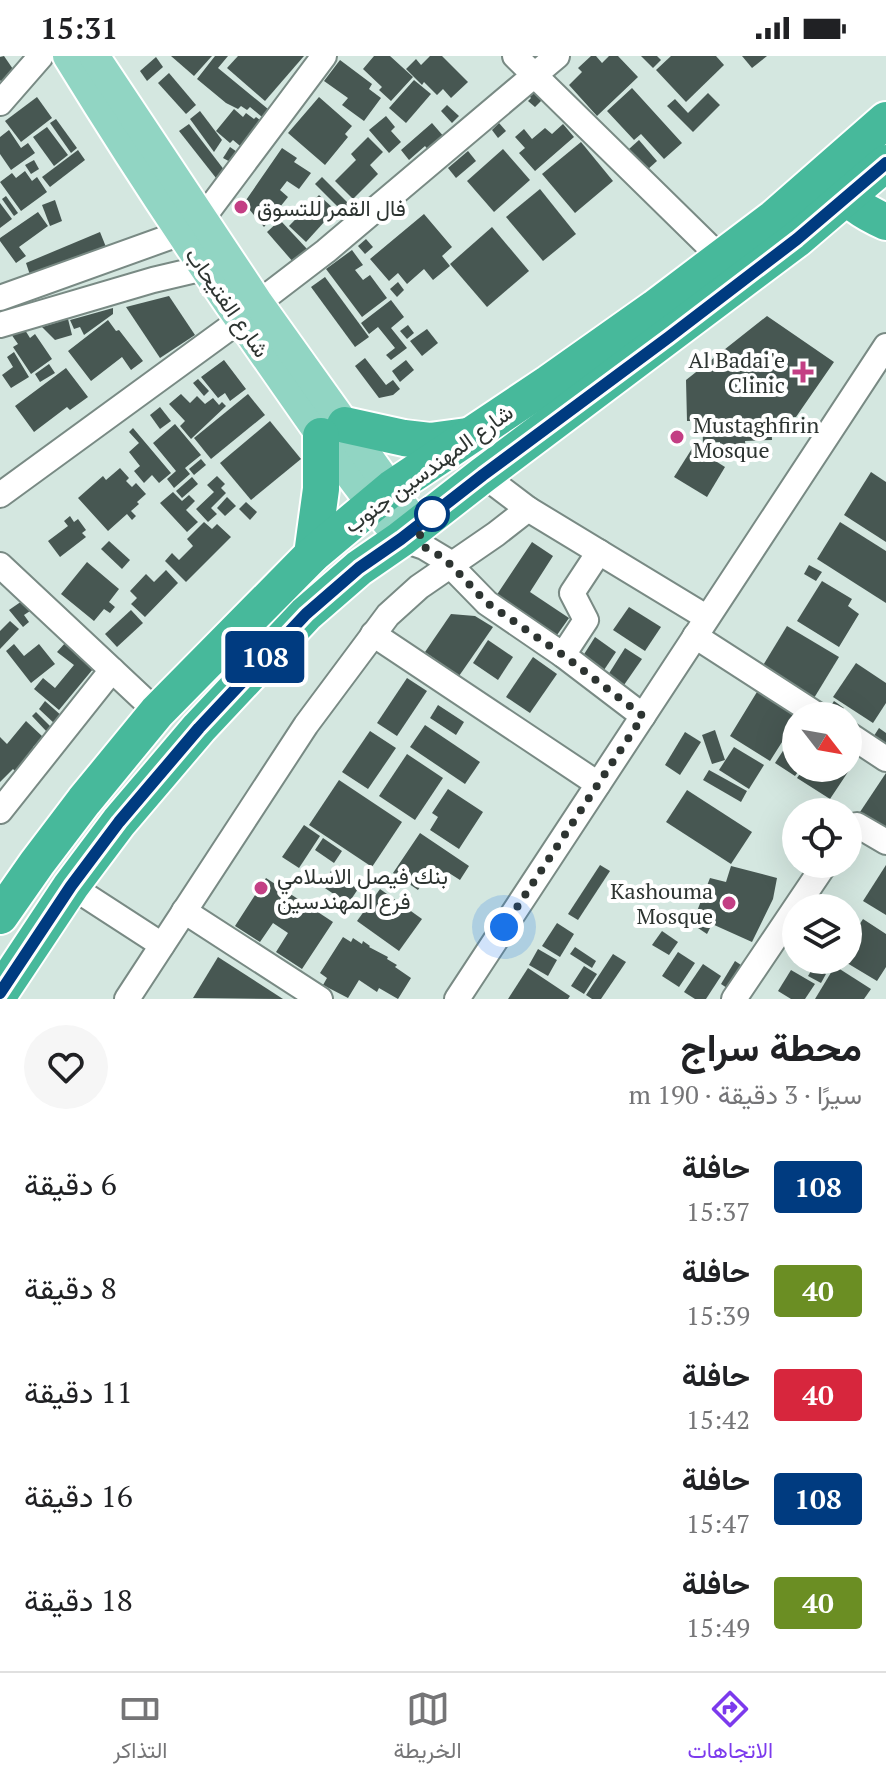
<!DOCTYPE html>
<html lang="ar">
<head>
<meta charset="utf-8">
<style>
  :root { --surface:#fff; --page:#f6f6f6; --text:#202124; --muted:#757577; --line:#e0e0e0; --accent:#7c3aed }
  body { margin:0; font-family:"PT Serif",Vazirmatn,serif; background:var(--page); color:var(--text); direction:rtl; height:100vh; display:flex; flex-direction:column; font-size:30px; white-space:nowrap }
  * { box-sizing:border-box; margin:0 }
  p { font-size:26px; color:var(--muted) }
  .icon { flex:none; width:44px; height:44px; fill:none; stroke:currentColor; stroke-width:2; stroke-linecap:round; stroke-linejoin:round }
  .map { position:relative; height:943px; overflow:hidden; direction:ltr }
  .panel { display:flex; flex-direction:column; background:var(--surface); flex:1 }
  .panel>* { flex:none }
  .badge { padding:0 16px; border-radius:6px; font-size:28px; line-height:52px }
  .needle { width:52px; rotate:121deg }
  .fabs { position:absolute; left:782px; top:646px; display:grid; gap:16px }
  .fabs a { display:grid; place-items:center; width:80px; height:80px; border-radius:50%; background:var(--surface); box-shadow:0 8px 32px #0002; font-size:40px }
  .you { position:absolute; width:40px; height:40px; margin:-20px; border:6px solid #fff; border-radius:50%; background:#1a73e8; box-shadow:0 0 0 12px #1a73e833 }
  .map>.badge { position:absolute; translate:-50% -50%; box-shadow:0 0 0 4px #fff }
  .round { display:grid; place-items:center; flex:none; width:84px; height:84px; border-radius:42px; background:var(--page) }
  .summary { display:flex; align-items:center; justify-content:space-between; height:136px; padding:0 24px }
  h1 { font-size:38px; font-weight:700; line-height:60px }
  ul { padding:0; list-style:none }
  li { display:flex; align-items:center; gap:24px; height:104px; padding:0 24px }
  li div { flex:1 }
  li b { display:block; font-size:30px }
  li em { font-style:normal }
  li .badge { min-width:88px; font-weight:700; text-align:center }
  .status { display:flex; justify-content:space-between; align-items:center; height:56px; padding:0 40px; background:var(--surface); direction:ltr }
  .status svg { height:22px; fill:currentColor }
  .tabs { display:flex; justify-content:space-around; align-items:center; height:112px; border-top:2px solid var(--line); background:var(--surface); font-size:22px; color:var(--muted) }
  .tabs a { display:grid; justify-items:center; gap:4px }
  .tabs .active { color:var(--accent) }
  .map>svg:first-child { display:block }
  .building { fill:#475752 }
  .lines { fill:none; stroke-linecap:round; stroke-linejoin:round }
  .minor-casing { stroke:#798a84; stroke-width:28 }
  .major-casing { stroke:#fff; stroke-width:34 }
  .highway-casing { stroke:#fff; stroke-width:40 }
  .minor { stroke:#fff; stroke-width:24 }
  .major { stroke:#91d5c3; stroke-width:30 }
  .highway { stroke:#47b99b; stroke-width:36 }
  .line-casing { stroke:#fff; stroke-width:18 }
  .line { stroke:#003b80; stroke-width:12 }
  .walk { stroke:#2d3431; stroke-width:8; stroke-dasharray:0 14.4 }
  .poi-dot { fill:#c33f84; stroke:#fff; stroke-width:3 }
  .stop-dot { fill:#fff; stroke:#003b80; stroke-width:4 }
  .labels { text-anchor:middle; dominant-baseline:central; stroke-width:8; stroke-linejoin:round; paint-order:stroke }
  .poi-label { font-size:22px; fill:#2d3431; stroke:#fff; text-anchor:start }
  .street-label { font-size:22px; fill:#2d3431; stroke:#fff }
</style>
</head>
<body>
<div class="status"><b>15:31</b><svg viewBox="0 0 49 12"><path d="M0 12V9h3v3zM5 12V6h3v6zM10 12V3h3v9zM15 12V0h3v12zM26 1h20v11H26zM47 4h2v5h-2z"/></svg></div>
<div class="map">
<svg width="886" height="943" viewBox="0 0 886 943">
  <rect width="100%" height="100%" fill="#d4e7e0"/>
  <!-- building -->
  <g class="building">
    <polygon points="4,0 15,16 5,32 0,24 0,1"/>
    <polygon points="171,0 212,0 194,20"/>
    <polygon points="215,0 228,0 218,12 268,53 262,61 250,51 247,54 241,50 238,53 226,47 197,23"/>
    <polygon points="238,0 304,0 265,45 227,12"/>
    <polygon points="374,0 390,0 413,21 391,45 379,34 382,31 363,13"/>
    <polygon points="430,0 442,0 468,26 451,42 443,33 437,39 424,26 422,29 406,13 416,3 421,9"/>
    <polygon points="591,0 596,0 602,7 609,0 618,0 638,21 597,60 569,29 582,16 578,12"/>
    <polygon points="641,0 657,0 661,4 653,12"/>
    <polygon points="671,0 716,0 724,9 686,46 656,14"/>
    <polygon points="742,0 767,0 752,12"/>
    <polygon points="156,1 163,11 147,25 140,15"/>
    <polygon points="340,4 372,28 369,33 381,42 364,65 342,49 348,42 324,25"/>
    <polygon points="169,17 196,49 186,58 158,27"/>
    <polygon points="414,24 431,38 406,67 389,52"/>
    <polygon points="632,32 682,87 664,103 641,78 634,84 607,55"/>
    <polygon points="525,35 539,35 536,38 542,44 535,51 528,45 531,42"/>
    <polygon points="708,37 720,49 693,76 667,50 675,43 688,57"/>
    <polygon points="37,41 52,62 21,86 5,65"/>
    <polygon points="319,41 352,70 345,78 348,81 325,109 288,77"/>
    <polygon points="447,49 459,60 452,67 441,55"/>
    <polygon points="234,53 243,61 246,57 254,63 256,61 265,68 245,94 233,84 230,87 216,75"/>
    <polygon points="200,55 222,84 214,96 190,63"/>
    <polygon points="386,60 395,71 391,75 401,86 389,97 369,74"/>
    <polygon points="56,63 77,92 71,97 50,67"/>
    <polygon points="432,67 445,82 429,95 425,90 409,104 401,94"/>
    <polygon points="499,67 506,75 498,82 492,74"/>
    <polygon points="189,68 225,115 216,122 179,75"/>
    <polygon points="563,68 574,81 535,115 519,97 525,92 515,81 524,73 532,83 545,72 552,78"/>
    <polygon points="47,71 68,99 54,110 33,81"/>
    <polygon points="9,74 21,92 28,87 35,97 11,114 0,98 0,81"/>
    <polygon points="368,81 383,96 370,109 378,118 353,143 335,125 356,104 351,98"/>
    <polygon points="639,84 657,105 647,114 629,93"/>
    <polygon points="581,86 613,125 575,157 542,118"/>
    <polygon points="230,91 240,98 234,108 223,102"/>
    <polygon points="282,92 297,102 294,106 311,117 299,133 287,125 280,134 288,141 264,171 244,147"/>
    <polygon points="503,93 530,124 494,156 467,125"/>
    <polygon points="78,94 85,104 50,131 42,121"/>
    <polygon points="468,95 476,105 456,122 448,112"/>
    <polygon points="34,104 39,113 31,118 25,109"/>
    <polygon points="25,115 32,125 37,121 47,136 21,155 0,126 12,117 16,122"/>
    <polygon points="322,121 355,154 348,161 315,128"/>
    <polygon points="540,133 576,178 543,205 506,161"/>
    <polygon points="319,139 335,154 306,186 289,170"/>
    <polygon points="6,140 18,157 14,160 2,143"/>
    <polygon points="55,144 62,165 50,170 42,149"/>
    <polygon points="0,147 12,163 0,172"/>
    <polygon points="38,156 48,170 19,191 26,200 16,207 0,185 0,182"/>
    <polygon points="424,158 452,191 442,200 450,210 433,224 424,213 407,228 398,217 389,225 370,203"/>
    <polygon points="280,164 308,194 294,207 267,176"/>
    <polygon points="492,171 529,215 487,251 450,208"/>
    <polygon points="100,176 106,191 31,222 26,207"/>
    <polygon points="366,183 373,191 365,198 358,190"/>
    <polygon points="352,194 363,209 355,214 363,224 370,219 387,242 362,261 326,213"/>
    <polygon points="325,221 369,281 355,291 311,231"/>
    <polygon points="398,226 404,234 397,241 390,233"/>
    <polygon points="169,240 195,279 160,302 126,251"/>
    <polygon points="391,244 404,261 391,272 407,292 391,304 386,299 395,292 378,271 369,278 361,267"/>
    <polygon points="113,252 113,258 84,279 80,271 74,273 70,264"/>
    <polygon points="767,260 834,306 796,361 771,362 772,384 745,385 746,395 721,397 720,386 703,387 702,365 687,365 686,324"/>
    <polygon points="68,263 72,279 55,284 42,271"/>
    <polygon points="108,264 116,275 119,274 143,305 131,314 122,301 91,325 68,295"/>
    <polygon points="408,269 414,277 407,283 400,275"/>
    <polygon points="427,273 438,287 422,300 410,285"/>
    <polygon points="25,274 30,282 35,278 52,303 31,318 13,291 18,288 11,278"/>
    <polygon points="14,296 29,321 11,332 2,319 13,311 7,301"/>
    <polygon points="365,302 386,329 393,324 400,333 393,339 379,342 355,310"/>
    <polygon points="224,304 246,333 230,345 225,337 218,342 201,321"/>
    <polygon points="406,304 414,314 400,326 392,315"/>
    <polygon points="49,308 55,317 40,326 35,318"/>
    <polygon points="66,312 88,341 70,354 67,351 34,376 15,350"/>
    <polygon points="198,323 209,335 204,340 193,327"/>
    <polygon points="181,338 190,347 197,340 205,348 213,342 219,349 222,346 226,350 191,383 180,370 185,365 169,348"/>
    <polygon points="248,338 265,359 211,403 194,382"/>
    <polygon points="160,351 171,365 160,373 150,359"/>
    <polygon points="270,365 301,403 251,444 220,407"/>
    <polygon points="175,368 201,399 185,412 190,418 174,432 167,423 176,415 153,387"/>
    <polygon points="133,372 171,417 159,427 152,419 144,427 134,415 140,410 129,396 139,387 129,376"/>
    <polygon points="693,391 725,411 707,441 674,421"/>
    <polygon points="201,403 206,409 194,419 189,413"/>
    <polygon points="120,412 129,422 126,425 132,431 136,427 146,438 137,446 139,448 131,455 136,460 132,464 127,458 108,475 78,442 103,420 106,424"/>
    <polygon points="871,416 886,426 886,486 844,459"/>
    <polygon points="217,420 225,428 221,432 226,437 211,452 217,458 208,466 196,453 214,436 207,429"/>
    <polygon points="192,421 198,428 182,442 176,435"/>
    <polygon points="173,436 182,445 189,439 195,445 186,454 198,466 187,476 160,447"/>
    <polygon points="227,441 236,450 225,460 217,452"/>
    <polygon points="246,446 257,456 250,464 239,453"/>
    <polygon points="70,460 74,466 78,463 86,474 82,477 86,481 60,501 48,485 68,470 64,465"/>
    <polygon points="204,466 212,473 217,468 231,481 186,526 165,505 172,497 179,504 193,490 187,483"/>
    <polygon points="840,466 886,495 886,547 817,503"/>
    <polygon points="109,485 130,504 122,513 101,493"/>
    <polygon points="532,486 553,500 530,536 569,562 557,579 496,540"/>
    <polygon points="87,506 119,533 109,546 115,551 110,557 104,553 94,565 61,538"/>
    <polygon points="809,509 822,516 816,525 804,518"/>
    <polygon points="166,514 178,527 145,561 131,548 137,542 130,535 146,518 154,526"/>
    <polygon points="822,525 852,543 848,550 859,558 839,591 797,565"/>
    <polygon points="22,545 30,555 24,559 29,566 23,571 9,554"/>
    <polygon points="629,551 661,571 645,595 613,574"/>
    <polygon points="131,554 143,567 117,591 105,578"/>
    <polygon points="451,558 475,560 493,571 459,620 425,596"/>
    <polygon points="10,565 19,573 0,593 0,575"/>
    <polygon points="787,570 839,601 811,647 759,616"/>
    <polygon points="595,581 616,596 602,617 581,603"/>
    <polygon points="488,584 513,601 498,624 473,607"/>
    <polygon points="66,586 83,600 81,603 93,613 59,654 34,633 43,622 55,632 74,609 57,596"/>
    <polygon points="14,588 24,600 39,588 55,608 31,627 6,595"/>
    <polygon points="625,592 642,603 624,629 608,619"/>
    <polygon points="533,601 557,618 530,657 506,641"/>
    <polygon points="856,607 886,627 886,647 873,667 833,641"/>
    <polygon points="407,622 427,635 397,680 377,667"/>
    <polygon points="760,631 799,660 796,660 796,664 770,705 730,680"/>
    <polygon points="45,645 63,661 56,669 39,653"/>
    <polygon points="834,645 844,652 839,660 824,660"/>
    <polygon points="438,649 464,666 456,679 430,662"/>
    <polygon points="36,656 52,672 47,676 32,660"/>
    <polygon points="26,665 43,681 33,691 35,694 26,704 15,715 13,713 0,726 0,681 7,688"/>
    <polygon points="425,669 480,706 465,728 410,691"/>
    <polygon points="879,672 886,677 886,698 868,689"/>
    <polygon points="715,674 725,704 712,708 702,679"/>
    <polygon points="370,675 396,692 368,733 342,716"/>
    <polygon points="796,675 796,712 801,712 795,720 775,707"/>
    <polygon points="685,676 701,686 680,719 665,709"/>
    <polygon points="734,691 764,709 749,733 719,714"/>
    <polygon points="848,695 858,701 830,743 797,722 804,712 848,712"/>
    <polygon points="407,698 443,722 415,764 379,740"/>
    <polygon points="709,714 747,735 741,746 703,724"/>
    <polygon points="886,717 886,782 856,762"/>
    <polygon points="339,724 402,766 372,811 309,769"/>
    <polygon points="448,733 483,756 459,793 430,774 438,761 432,757"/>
    <polygon points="687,734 752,776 731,808 666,766"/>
    <polygon points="304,769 320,780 299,812 282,801"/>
    <polygon points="420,777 469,810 460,824 449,817 441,829 427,820 418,834 393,817"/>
    <polygon points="323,782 342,795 334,807 315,794"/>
    <polygon points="600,809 610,815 578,864 568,858"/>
    <polygon points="886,809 886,859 863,845"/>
    <polygon points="731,810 777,822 773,843 752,886 712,868 707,878 692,868 710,822 726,826"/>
    <polygon points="331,815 358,833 348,848 322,830"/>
    <polygon points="266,822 333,866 302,913 276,896 288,877 273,867 260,886 235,870"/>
    <polygon points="380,833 422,863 399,895 357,865"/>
    <polygon points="863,863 886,878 886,911 877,925 842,904 848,904 848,886"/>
    <polygon points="557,867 574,878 560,901 542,890"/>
    <polygon points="662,875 678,886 669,899 652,889"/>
    <polygon points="343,881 351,886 353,882 362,888 363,885 370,890 369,891 388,901 387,903 397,909 395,911 411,922 398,943 379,932 377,936 359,924 348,942 323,929 327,922 320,917"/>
    <polygon points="575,891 596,905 592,912 570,898"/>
    <polygon points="538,893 557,904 548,920 529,909"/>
    <polygon points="678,896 695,907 679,931 662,920"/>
    <polygon points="613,898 626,906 601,943 592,943 586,939"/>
    <polygon points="218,901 283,943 193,942"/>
    <polygon points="735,905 747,913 733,936 721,928"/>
    <polygon points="703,908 721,920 706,943 695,943 684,936"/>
    <polygon points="584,910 597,918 584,938 571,930"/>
    <polygon points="814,910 826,918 821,927 808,920"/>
    <polygon points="835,910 871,933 864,943 815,943"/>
    <polygon points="528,912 570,940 568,943 508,943"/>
    <polygon points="791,914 815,928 805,943 791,943 778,935"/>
  </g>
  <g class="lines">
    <defs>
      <g id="minor">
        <polyline points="515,0 721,202"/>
        <polyline points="0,47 41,0"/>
        <polyline points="202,163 324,0"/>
        <polyline points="0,242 181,177"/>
        <polyline points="258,247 326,195 557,0"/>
        <polyline points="0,269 153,224 204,212"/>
        <polyline points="0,439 240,264"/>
        <polyline points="528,453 706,561"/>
        <polyline points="401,483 424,491 444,503 487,547 563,599 643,660"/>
        <polyline points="0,509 157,656"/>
        <polyline points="373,578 598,728"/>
        <polyline points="695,580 819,660"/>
        <polyline points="563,599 586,564 572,537 599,496"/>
        <polyline points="848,678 886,703"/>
        <polyline points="0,755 112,614"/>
        <polyline points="848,774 853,770 857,769 886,786"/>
        <polyline points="71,830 162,889"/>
        <polyline points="184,855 320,943"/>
        <polyline points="127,943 306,669 388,559 419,531 496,478 528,453 483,419"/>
        <polyline points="457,943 886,290"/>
        <polyline points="734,943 825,808"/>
      </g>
      <g id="major">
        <path d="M68,0C132,104 199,206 270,306C312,366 353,427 401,483"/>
        <polyline points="94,0 258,247 417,470"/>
      </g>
      <g id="highway">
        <path d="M830,125C847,144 863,156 886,166"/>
        <polyline points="345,369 404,382 430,385 467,380"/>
        <polyline points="312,499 321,433 321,380"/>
        <polyline points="0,860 37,807 84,745 157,656 312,499 392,432 549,327 655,252 774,162 886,64"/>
        <polyline points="0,937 71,830 119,766 199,672 306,558 359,512 401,483 483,419 797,183 886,107"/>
      </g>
    </defs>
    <!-- minor casing -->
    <use href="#minor" class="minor-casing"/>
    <!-- major casing -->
    <use href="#major" class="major-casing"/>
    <!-- highway casing -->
    <use href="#highway" class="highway-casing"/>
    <!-- minor -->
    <use href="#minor" class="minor"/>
    <!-- major -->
    <use href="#major" class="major"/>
    <!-- highway -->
    <use href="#highway" class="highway"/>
  </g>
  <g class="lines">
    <defs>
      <polyline id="line" points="0,937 71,830 119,766 199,672 306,558 359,512 401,483 483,419 669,281 797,183 886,107"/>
    </defs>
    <!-- line casing -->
    <use href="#line" class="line-casing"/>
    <!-- line -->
    <use href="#line" class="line"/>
    <!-- walk -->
    <polyline class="walk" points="432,458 417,470 424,491 436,497 451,509 487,547 563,599 643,660 504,871"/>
  </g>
  <!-- markers -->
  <g class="poi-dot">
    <circle cx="241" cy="151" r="8"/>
    <path d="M799 304h8v8h8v8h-8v8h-8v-8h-8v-8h8z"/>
    <circle cx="677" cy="381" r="8"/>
    <circle cx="261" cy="832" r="8"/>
    <circle cx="729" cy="847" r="8"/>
  </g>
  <circle class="stop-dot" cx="432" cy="458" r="16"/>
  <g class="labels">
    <!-- poi labels -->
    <g class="poi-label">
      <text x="257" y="151">فال القمر للتسوق</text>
      <text x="785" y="303" text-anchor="end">Al Badai'e<tspan x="785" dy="25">Clinic</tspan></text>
      <text x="693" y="368">Mustaghfirin<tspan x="693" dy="25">Mosque</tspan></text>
      <text x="277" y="819">بنك فيصل الاسلامي<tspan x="277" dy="25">فرع المهندسين</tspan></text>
      <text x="713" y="834" text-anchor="end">Kashouma<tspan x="713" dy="25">Mosque</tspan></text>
    </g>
    <!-- street labels -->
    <g class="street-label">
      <text transform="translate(228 246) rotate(55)">شارع الفتيحاب</text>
      <text transform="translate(428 412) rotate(-36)">شارع المهندسين جنوب</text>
    </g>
  </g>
</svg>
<div class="fabs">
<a><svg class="needle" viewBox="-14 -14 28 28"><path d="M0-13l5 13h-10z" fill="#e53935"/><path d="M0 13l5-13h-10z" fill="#757577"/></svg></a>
<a><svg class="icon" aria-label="locate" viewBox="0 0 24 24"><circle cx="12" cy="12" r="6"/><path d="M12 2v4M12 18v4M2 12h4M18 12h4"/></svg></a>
<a><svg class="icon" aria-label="layers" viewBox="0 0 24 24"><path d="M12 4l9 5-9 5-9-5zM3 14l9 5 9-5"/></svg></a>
</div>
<div class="you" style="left:504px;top:871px"></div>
<b class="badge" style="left:265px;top:601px;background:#003b80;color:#fff">108</b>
</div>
<section class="panel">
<div class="summary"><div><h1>محطة سراج</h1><p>سيرًا · 3 دقيقة · 190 m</p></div><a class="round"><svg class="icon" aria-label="heart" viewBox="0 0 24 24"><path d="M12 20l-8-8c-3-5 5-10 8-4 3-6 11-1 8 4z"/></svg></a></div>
<ul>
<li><span class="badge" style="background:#003b80;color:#fff">108</span><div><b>حافلة</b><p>15:37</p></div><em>6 دقيقة</em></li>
<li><span class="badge" style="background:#6b8e23;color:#fff">40</span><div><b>حافلة</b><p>15:39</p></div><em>8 دقيقة</em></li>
<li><span class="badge" style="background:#d7263d;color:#fff">40</span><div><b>حافلة</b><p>15:42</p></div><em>11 دقيقة</em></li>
<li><span class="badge" style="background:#003b80;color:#fff">108</span><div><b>حافلة</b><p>15:47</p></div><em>16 دقيقة</em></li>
<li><span class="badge" style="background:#6b8e23;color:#fff">40</span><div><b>حافلة</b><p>15:49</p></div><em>18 دقيقة</em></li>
</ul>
</section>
<nav class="tabs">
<a class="active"><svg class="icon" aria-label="directions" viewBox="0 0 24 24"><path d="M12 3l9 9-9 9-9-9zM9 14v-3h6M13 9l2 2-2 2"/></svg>الاتجاهات</a>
<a><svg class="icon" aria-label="map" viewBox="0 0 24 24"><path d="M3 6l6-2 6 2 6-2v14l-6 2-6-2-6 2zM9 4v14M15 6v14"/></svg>الخريطة</a>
<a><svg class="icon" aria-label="tickets" viewBox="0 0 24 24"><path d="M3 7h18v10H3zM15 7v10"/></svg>التذاكر</a>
</nav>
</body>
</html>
